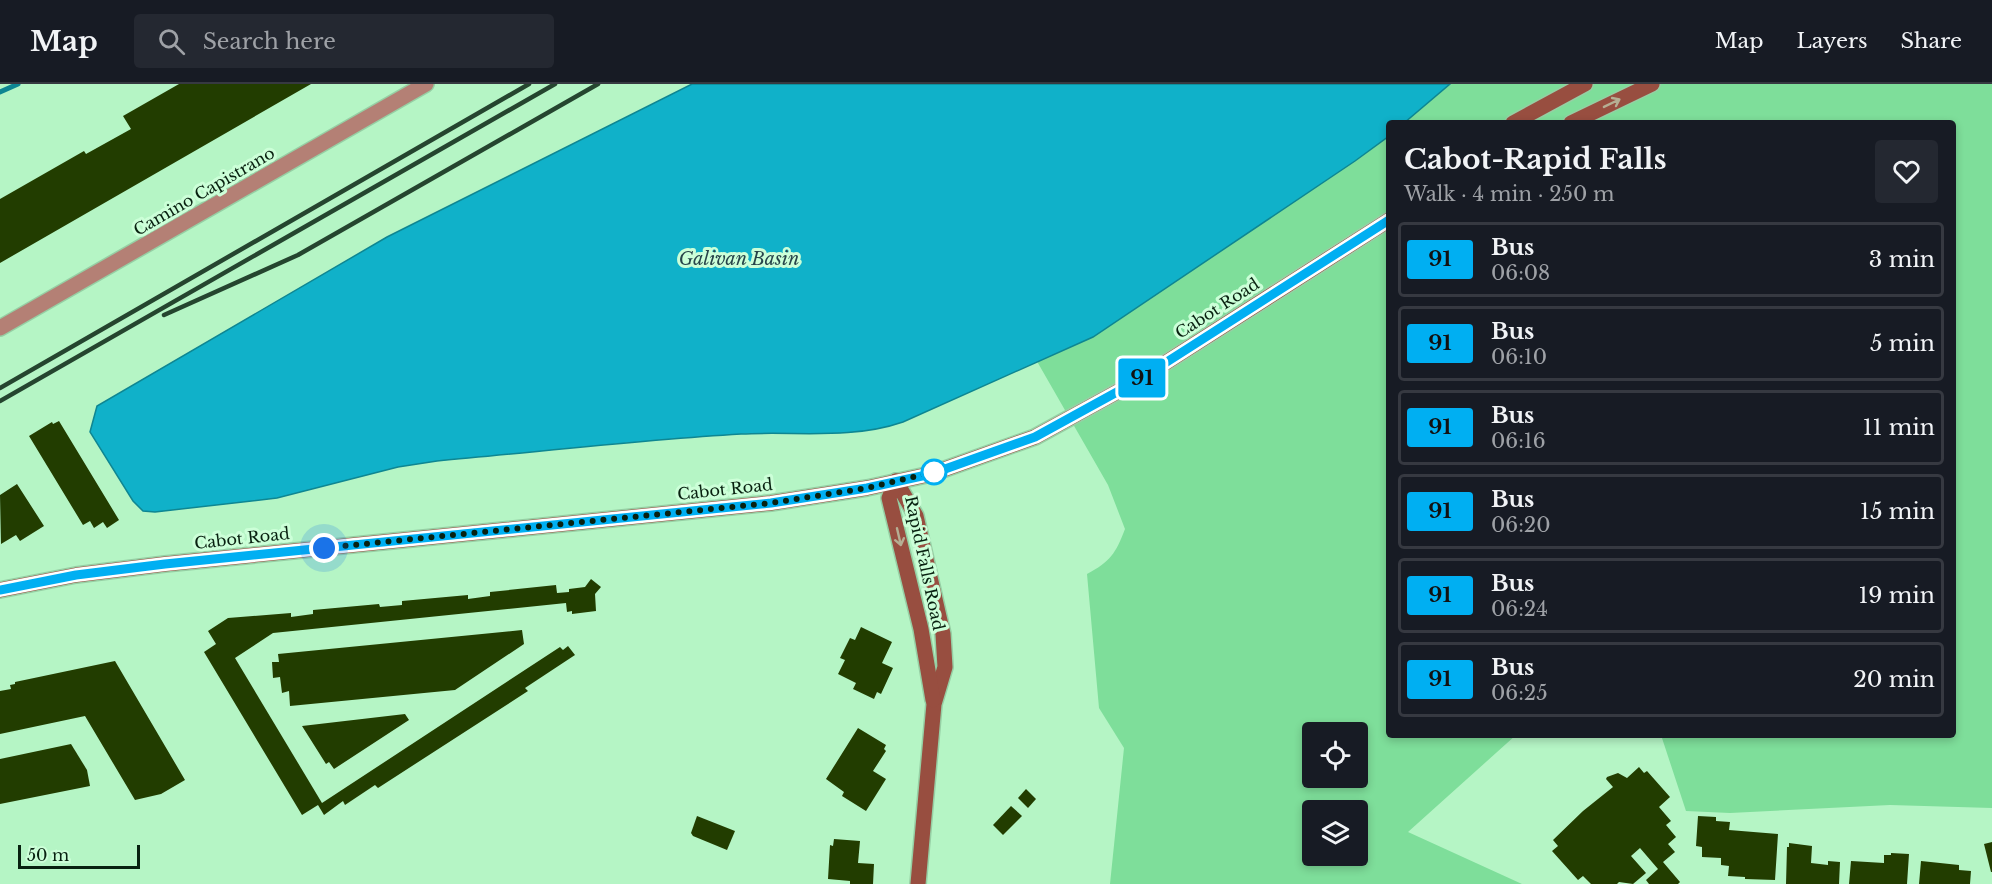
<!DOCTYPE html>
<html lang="en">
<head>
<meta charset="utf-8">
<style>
  :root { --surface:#171b24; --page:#242831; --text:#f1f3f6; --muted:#9ea1a6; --line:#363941 }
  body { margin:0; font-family:"Libre Baskerville",serif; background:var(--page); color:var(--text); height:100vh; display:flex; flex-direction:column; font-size:22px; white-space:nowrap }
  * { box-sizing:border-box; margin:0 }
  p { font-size:20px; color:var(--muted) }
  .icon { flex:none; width:33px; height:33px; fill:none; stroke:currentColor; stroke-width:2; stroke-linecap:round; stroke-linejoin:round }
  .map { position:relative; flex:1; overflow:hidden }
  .panel { position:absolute; left:1386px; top:36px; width:570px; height:618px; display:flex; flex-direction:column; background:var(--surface); border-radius:6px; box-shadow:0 3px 9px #0003 }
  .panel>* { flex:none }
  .badge { padding:0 12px; border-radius:4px; font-size:21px; line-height:39px }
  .controls { position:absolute; left:1302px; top:638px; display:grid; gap:12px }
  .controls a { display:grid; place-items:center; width:66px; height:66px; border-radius:6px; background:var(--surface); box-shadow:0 3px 9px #0003; font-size:30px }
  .scale { position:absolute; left:18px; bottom:15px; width:122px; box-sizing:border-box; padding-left:6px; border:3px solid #082110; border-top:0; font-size:16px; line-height:21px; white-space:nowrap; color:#082110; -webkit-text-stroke:4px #ccffd8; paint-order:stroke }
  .you { position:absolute; width:30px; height:30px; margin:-15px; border:4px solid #fff; border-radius:50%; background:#1a73e8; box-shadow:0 0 0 9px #1a73e833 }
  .map>.badge { position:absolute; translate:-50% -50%; box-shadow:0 0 0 3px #fff }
  .round { display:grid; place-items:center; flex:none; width:63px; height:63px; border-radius:6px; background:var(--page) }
  .headline { display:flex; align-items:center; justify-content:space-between; height:102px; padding:0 18px }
  h1 { font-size:28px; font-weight:700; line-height:45px }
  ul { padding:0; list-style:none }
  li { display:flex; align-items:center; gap:18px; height:75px; margin:0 12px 9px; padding:0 6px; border:3px solid var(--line); border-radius:6px }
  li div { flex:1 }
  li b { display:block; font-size:22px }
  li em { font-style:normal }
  li .badge { min-width:66px; font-weight:700; text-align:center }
  header { display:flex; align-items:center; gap:36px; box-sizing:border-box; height:84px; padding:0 30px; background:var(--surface); border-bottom:2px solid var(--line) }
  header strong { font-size:28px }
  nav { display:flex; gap:33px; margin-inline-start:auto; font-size:21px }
  .search { width:420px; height:54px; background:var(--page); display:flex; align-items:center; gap:15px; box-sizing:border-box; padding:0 21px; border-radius:6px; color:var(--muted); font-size:22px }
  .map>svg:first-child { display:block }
  .green { fill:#7ede9a; fill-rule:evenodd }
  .water { fill:#10b1c9; stroke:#0e8692; stroke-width:1.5 }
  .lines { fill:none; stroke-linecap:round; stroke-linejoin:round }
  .stream { stroke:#0e8692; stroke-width:5 }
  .building { fill:#223d00 }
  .street-casing { stroke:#96cfa4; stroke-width:18 }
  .secondary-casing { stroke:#96cfa4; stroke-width:18 }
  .street { stroke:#b48075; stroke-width:15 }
  .secondary { stroke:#984e40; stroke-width:15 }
  .rail { stroke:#25452f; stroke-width:4.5 }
  .oneway { stroke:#b5af94 }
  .line-casing { stroke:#fff; stroke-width:14 }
  .line { stroke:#00aff2; stroke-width:9 }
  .walk { stroke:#082110; stroke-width:6; stroke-dasharray:0 10.8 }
  .stop-dot { fill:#fff; stroke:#00aff2; stroke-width:3 }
  .labels { text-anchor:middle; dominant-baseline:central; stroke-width:6; stroke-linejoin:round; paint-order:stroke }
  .street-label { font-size:16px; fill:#082110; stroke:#ccffd8 }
  .water-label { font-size:18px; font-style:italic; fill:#27444a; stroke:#ccffd8 }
</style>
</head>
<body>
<header>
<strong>Map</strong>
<div class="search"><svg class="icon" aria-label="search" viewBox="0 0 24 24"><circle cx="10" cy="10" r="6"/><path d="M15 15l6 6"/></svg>Search here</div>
<nav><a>Map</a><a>Layers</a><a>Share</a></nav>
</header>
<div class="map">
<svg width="1992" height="800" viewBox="0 0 1992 800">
  <rect width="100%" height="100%" fill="#b5f5c5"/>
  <!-- green -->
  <path class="green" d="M721,0H1992V724L1890,721L1730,729L1686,727L1661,651H1953V39H1389V651H1516L1408,748L1522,800H1110L1124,664L1099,624L1087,490C1110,478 1116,469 1125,445L1108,401L1023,253ZM1312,648H1358V693H1312ZM1312,726H1358V771H1312Z"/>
  <!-- water -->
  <path class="water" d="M692,0H1450L1404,39H1389V52L1355,77L1093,253L903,338C851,356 795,347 741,350C639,356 538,368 437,377L398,383L277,414L155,428L143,427L133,417L90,348L97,322L387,153Z"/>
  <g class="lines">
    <!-- stream -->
    <polyline class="stream" points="0,8 18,0"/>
  </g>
  <!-- building -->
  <g class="building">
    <polygon points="179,0 311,0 0,179 0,115 84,67 86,70 131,45 123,32"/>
    <polygon points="59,337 119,436 107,444 103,438 94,444 90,437 83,441 29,352 52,338 53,340"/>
    <polygon points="17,400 44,442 20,457 16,451 1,460 0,411"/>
    <polygon points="591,495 601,503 595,510 596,527 572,530 572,527 567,528 566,519 273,549 235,574 322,719 560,563 563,566 568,562 575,571 525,604 528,607 378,704 375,701 345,721 343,717 324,731 318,721 302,731 204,568 216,560 208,547 228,534 291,529 291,533 313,530 313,526 379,520 380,523 402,521 402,517 468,511 468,515 490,512 490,508 556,501 557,509 569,508 569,505 585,503"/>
    <polygon points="861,543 892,558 882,579 893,584 881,610 877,608 874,615 853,605 856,599 838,590 845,576 840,574 850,554 855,556"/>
    <polygon points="522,546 524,560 455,606 290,622 289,607 282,609 280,593 273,594 272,578 279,578 278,570"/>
    <polygon points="115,577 185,696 161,710 135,716 85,632 0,650 0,607 11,605 10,601 15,600 15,598"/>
    <polygon points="405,630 409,636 334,685 329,678 326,680 302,642"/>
    <polygon points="858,644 886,661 884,665 886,667 873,687 886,695 866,727 842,712 844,708 826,695"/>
    <polygon points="71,660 87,686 90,702 0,720 0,675"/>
    <polygon points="1639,683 1644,689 1647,687 1670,713 1659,723 1671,737 1666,741 1676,753 1668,760 1675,768 1663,778 1680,798 1678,800 1649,800 1646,796 1658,785 1640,764 1631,772 1646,789 1633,800 1619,798 1617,800 1591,800 1583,792 1578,796 1552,767 1558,762 1553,756 1583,727 1613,703 1606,695 1607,693 1618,689 1627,694"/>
    <polygon points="1026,705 1036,715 1028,724 1018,714"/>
    <polygon points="1011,722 1022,732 1003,751 993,741"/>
    <polygon points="697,732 735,747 727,766 693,752 691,749"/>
    <polygon points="1698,732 1716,733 1716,737 1730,738 1729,746 1778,750 1775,796 1745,795 1745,793 1728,792 1729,782 1721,781 1721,774 1702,773 1702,763 1696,762"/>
    <polygon points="834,755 860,757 858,779 874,780 873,800 850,800 850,797 828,795 830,761 833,762"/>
    <polygon points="1992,758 1992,788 1991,788 1984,760"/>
    <polygon points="1789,759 1812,762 1811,779 1828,781 1828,777 1840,778 1839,800 1786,800 1787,763 1789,763"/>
    <polygon points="1891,769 1909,770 1907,800 1849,800 1851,777 1884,779 1884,771 1891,771"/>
    <polygon points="1921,777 1959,781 1959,786 1971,787 1970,800 1919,800"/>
  </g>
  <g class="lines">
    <defs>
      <polyline id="street" points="0,244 426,0"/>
      <g id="secondary">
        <polyline points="1513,39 1585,0"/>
        <polyline points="1571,39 1652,0"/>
        <polyline points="896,397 916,432 943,550 945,583 934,620 918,800"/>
        <polyline points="896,397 889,414 921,545 933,616"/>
        <polyline points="0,506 76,491 165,480 771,419 867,404 931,390 1035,353 1137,297 1389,136"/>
      </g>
    </defs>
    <!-- street casing -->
    <use href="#street" class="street-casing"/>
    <!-- secondary casing -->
    <use href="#secondary" class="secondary-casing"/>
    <!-- street -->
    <use href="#street" class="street"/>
    <!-- secondary -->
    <use href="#secondary" class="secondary"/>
    <!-- rail -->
    <g class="rail">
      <polyline points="164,231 298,171 598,0"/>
      <polyline points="0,304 529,0"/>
      <polyline points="0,317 555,0"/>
    </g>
  </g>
  <!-- one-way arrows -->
  <defs><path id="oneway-shaft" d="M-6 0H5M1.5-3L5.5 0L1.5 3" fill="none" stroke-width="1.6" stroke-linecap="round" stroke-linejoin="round" transform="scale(1.5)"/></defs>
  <g class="oneway">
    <use href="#oneway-shaft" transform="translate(1612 19) rotate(-26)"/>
    <use href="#oneway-shaft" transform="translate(899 453) rotate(77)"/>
  </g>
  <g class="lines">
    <defs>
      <polyline id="line" points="0,506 76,491 165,480 771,419 867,404 931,390 1035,353 1137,297 1389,136"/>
    </defs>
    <!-- line casing -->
    <use href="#line" class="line-casing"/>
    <!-- line -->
    <use href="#line" class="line"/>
    <!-- walk -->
    <polyline class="walk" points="324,464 771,419 867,404 934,388"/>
  </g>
  <!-- markers -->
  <circle class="stop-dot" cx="934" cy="388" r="12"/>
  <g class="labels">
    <!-- street labels -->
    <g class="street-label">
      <text transform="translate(204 107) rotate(-30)">Camino Capistrano</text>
      <text transform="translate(1217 224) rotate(-33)">Cabot Road</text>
      <text transform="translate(725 405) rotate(-6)">Cabot Road</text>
      <text transform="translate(242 454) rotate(-6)">Cabot Road</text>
      <text transform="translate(925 479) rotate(78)">Rapid Falls Road</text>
    </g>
    <!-- water labels -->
    <g class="water-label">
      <text x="739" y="175">Galivan Basin</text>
    </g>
  </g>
</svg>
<div class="controls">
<a><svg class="icon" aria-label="locate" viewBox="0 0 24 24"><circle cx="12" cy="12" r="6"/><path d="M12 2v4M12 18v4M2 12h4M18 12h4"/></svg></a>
<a><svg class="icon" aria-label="layers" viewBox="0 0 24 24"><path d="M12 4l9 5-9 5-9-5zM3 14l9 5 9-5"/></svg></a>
</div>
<div class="scale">50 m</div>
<div class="you" style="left:324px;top:464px"></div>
<b class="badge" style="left:1142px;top:294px;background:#00aff2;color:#111">91</b>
<section class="panel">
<div class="headline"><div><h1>Cabot-Rapid Falls</h1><p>Walk · 4 min · 250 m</p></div><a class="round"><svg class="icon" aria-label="heart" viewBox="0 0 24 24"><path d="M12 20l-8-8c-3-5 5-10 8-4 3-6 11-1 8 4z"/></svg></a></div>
<ul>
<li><span class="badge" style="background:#00aff2;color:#111">91</span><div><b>Bus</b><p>06:08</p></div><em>3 min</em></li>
<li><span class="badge" style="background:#00aff2;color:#111">91</span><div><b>Bus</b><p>06:10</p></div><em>5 min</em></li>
<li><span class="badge" style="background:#00aff2;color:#111">91</span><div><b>Bus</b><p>06:16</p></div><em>11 min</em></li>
<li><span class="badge" style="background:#00aff2;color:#111">91</span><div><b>Bus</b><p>06:20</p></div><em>15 min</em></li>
<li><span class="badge" style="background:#00aff2;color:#111">91</span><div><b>Bus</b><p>06:24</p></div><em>19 min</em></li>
<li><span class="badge" style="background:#00aff2;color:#111">91</span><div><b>Bus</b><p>06:25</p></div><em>20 min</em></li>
</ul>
</section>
</div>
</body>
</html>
